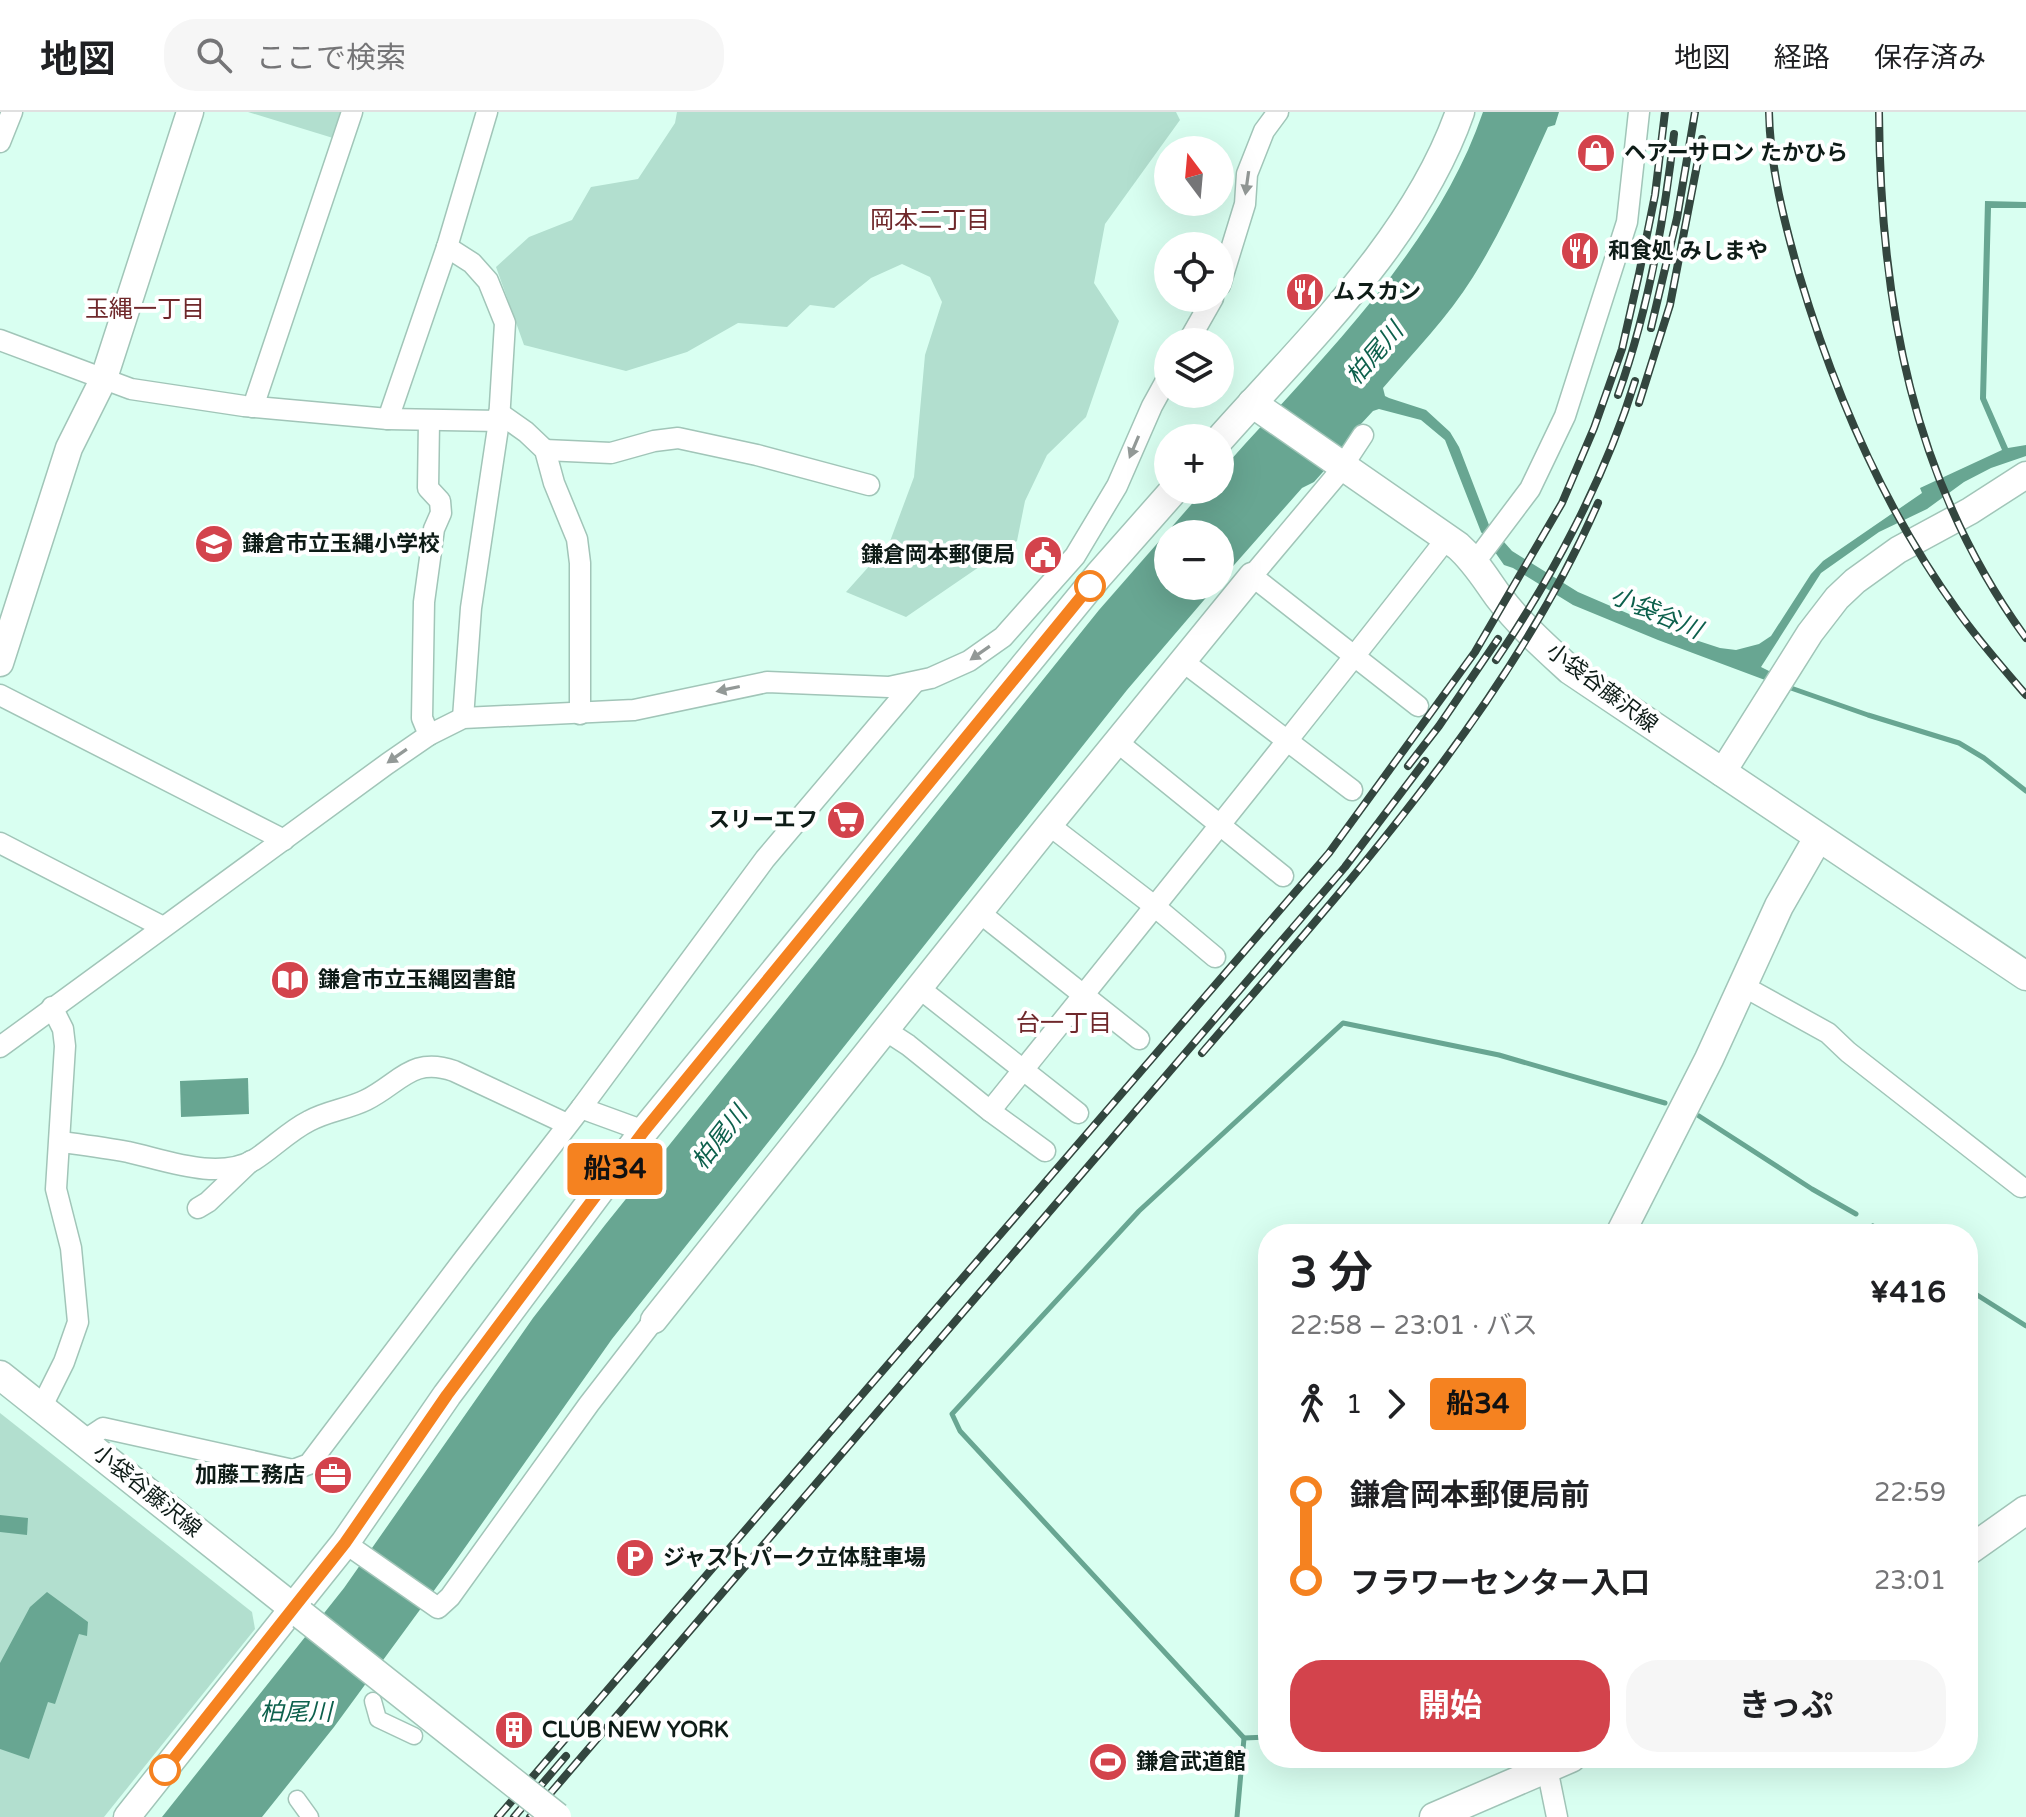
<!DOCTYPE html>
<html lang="ja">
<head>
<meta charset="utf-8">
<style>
  :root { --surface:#fff; --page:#f6f6f6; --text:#202124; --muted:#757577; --line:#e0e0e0; --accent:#d3434c }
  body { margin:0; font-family:"Varela Round","Noto Sans JP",sans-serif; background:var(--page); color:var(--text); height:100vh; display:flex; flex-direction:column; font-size:30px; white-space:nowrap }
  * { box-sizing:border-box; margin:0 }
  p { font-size:26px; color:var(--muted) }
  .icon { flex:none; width:44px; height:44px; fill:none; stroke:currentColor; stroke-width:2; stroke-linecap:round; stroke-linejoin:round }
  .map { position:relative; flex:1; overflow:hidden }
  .side { position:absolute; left:1258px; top:1112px; width:720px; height:544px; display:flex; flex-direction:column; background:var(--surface); border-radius:32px; box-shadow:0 8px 32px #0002 }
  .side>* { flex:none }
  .badge { padding:0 16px; border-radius:6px; font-size:28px; line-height:52px }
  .needle { width:52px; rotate:344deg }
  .tools { position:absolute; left:1154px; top:24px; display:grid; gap:16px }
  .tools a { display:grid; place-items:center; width:80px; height:80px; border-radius:50%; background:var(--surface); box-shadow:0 8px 32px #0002; font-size:40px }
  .map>.badge { position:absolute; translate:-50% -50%; box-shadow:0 0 0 4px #fff }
  .legs { display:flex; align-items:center; gap:12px; height:88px; padding:0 32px; font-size:26px }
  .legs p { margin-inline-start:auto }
  .summary { display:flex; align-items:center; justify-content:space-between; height:136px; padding:0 32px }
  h1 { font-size:44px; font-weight:700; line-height:60px }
  .cta { display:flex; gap:16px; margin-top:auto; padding:16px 32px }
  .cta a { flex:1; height:92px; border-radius:32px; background:var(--accent); color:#fff; font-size:32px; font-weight:700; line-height:92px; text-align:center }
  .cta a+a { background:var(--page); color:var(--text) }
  ul { padding:0 32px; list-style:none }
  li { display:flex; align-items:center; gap:28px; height:88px; font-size:30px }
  li i { display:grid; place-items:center; width:12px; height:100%; margin:0 10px; background:currentColor }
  li i::after { content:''; width:20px; height:20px; margin:-10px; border:6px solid; border-radius:50%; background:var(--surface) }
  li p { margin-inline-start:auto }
  li:first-child i { background:linear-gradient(#0000 50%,currentColor 0) }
  li:last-child i { background:linear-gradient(currentColor 50%,#0000 0) }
  header { display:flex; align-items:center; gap:48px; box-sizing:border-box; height:112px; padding:0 40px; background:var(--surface); border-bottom:2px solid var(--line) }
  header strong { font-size:38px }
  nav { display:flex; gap:44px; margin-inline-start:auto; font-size:28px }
  .search { width:560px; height:72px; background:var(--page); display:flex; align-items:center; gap:20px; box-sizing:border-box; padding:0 28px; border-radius:32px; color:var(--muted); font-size:30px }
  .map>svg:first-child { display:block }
  .green { fill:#b2dfcf }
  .water { fill:#68a692 }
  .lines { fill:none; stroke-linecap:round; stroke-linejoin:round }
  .stream { stroke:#68a692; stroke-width:5 }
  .pedestrian-casing { stroke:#a1c5b8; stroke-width:19 }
  .minor-casing { stroke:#a1c5b8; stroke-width:23 }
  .tertiary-casing { stroke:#a1c5b8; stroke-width:29 }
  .secondary-casing { stroke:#a1c5b8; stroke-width:31 }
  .pedestrian { stroke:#fff; stroke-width:16 }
  .minor { stroke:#fff; stroke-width:20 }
  .tertiary { stroke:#fff; stroke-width:26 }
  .secondary { stroke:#fff; stroke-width:28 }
  .rail-casing { stroke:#33463f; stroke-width:8 }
  .rail { stroke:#fff; stroke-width:5; stroke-dasharray:15; stroke-linecap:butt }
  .secondary-bridge-casing { stroke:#a1c5b8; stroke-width:31; stroke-linecap:butt }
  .secondary-bridge { stroke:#fff; stroke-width:28 }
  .oneway { fill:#939997 }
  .line-1-casing { stroke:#fff; stroke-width:18 }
  .line-1 { stroke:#f58220; stroke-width:12 }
  .stop-1-dot { fill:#fff; stroke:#f58220; stroke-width:4 }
  .labels { text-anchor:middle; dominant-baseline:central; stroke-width:8; stroke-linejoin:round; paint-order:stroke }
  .poi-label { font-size:22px; font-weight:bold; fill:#0e1c17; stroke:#fff; text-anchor:start }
  .street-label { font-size:22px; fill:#0e1c17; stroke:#fff }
  .neighbourhood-label { font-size:24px; fill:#6f282b; stroke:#fff }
  .water-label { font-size:24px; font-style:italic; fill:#0d604c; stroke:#fff }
</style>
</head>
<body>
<header>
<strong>地図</strong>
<div class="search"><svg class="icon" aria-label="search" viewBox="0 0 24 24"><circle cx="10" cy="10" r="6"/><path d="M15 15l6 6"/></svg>ここで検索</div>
<nav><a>地図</a><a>経路</a><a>保存済み</a></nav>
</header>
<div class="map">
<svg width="2026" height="1705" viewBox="0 0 2026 1705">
  <rect width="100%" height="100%" fill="#d9fff1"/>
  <!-- green -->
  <g class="green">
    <polygon points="248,0 342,0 333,26"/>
    <polygon points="677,0 1176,0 1180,8 1105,112 1094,171 1119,209 1086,305 1047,343 1025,389 1017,429 906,505 846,480 889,432 914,365 925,243 942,190 930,165 902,152 871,166 834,196 810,193 787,215 738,211 687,240 626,259 524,233 496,155 529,125 572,108 591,75 638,67 675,11"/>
    <polygon points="0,1301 252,1500 255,1517 104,1705 0,1705"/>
  </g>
  <!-- water -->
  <g class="water">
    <path d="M1483,0H1559L1555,13L1548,15C1525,66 1503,117 1473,165C1448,205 1414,240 1383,276L1385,284L1389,286L1426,298L1450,320L1459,335L1489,413L1512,439L1578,480L1671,520L1720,536L1736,538L1759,532L1771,524L1811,462L1823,449L1922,381L1920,376L2002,338L1980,287L1985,89L2026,90V96H1991L1986,286L2008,336L2026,333V344L1991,356L1964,370L1927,397L1879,420L1821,461L1761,555L1771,560L1765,568L1658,528L1573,493L1513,456L1504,453L1481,420L1445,328L1421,308L1379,297L1373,299L1347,327L1346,334L1314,370L1302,376L1220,469V422H1168V474H1216L1127,578L612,1227L452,1454L334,1615L262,1705H162L344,1476L533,1206L605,1113L1099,498L1204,378H1220V360C1316,251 1435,140 1483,0Z"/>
    <polygon points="248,966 249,1002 181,1005 180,969"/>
    <polygon points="0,1403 28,1406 27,1423 0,1420"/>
    <polygon points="47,1480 88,1510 87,1524 79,1522 55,1592 48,1590 29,1647 0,1637 0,1551 30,1495"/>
  </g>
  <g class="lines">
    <!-- stream -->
    <g class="stream">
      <polyline points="1788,575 1868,603 1959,631 1984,646 2026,679"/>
      <polyline points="1699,1004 1812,1077 1856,1102"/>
      <polyline points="1873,1114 1885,1122"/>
      <polyline points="1974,1181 2026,1214"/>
      <polyline points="1244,1626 1268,1625"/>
      <polyline points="1237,1705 1244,1626 960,1319 952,1302 1139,1099 1343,911 1499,943 1665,991"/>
    </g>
    <defs>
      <g id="pedestrian">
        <polyline points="373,1589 378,1607 414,1624"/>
        <polyline points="297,1687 310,1705"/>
      </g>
      <g id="minor">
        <polyline points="0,30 12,0"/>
        <polyline points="447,135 472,151 488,169 505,211 499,309 471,496 463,606"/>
        <polyline points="1220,173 1245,92 1247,62 1264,19 1278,0"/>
        <polyline points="0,228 131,277 244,294 388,307 499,309"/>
        <polyline points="1188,230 1213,186"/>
        <polyline points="253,295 352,0"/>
        <polyline points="499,301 526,320 545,338 554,371 577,427 580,451 580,602"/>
        <polyline points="388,307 447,135 487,0"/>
        <polyline points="1363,323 1336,364 1252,464 1418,594"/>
        <polyline points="545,338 611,341 654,329 678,326 757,343 869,373"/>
        <polyline points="1475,450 1530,377 1565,304 1627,110 1639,0"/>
        <polyline points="1181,548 1352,678"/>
        <polyline points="0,583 284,728"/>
        <polyline points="429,623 422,606 424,490 434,417 441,401 440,389 428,376 429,309"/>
        <polyline points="1116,629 1283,764"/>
        <polyline points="1049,713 1153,793 1215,845"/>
        <polyline points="0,731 163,815"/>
        <polyline points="980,801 1139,927"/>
        <polyline points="1743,874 1828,921 1848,940 2021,1075"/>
        <polyline points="919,876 1078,1001"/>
        <path d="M885,918L908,933L990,999C1143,809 1297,619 1447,426"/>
        <polyline points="0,935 387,652 429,623 463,606 634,598 767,570 889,575 931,566 969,549 1003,525 1075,444 1117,374 1152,294 1168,265"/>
        <polyline points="581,996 644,1019"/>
        <polyline points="990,999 1045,1039"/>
        <path d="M61,1030C83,1033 106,1036 128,1040C165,1048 217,1069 254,1048C273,1036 289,1019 309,1009C327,999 348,997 366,988C400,971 412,944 454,959L567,1012"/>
        <polyline points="198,1096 208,1090 251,1049"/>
        <polyline points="41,1296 64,1250 78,1210 71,1136 56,1077 65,934 63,917 52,895"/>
        <polyline points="85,1328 103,1316 293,1358 309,1352 464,1147 581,996 765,747 914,571"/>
        <polyline points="345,1431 438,1496 450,1485 589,1292 654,1208"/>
        <polyline points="1547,1656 1557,1705"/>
      </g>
      <g id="tertiary">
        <polyline points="0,551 69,336 104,266 190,0"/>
        <polyline points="1722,661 1810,521 1837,486 1855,469 1898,438 1970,399 2026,363"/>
        <polyline points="654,1208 1049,713 1252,464"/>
        <polyline points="127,1705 293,1496"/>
      </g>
      <g id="secondary">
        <path d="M1252,291L1458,434C1475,449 1485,466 1498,484C1519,512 1545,535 1570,558L2026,864"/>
        <path d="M1220,327C1307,229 1416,126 1460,0"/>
        <polyline points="1620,1122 1709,947 1779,794 1818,726"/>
        <polyline points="0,1263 302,1503"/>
        <polyline points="1968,1439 2026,1398"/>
        <polyline points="293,1496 345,1431 447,1283 644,1019 1099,463 1174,378"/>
        <polyline points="1434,1705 1571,1646"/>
      </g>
    </defs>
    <!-- pedestrian casing -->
    <use href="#pedestrian" class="pedestrian-casing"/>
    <!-- minor casing -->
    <use href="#minor" class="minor-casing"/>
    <!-- tertiary casing -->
    <use href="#tertiary" class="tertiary-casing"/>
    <!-- secondary casing -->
    <use href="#secondary" class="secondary-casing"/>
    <!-- pedestrian -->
    <use href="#pedestrian" class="pedestrian"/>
    <!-- minor -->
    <use href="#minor" class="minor"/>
    <!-- tertiary -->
    <use href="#tertiary" class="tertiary"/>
    <!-- secondary -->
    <use href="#secondary" class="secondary"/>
    <defs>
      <g id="rail">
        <path d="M1769,0C1770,55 1784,109 1799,162C1834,280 1885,398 1957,498C1978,528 2002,555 2026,583"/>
        <path d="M1879,0C1880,189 1912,370 2026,526"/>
        <polyline points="1651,216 1677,106 1695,0"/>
        <path d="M1618,283C1648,199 1664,111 1674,22"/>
        <polyline points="1639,291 1670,193 1702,27"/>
        <path d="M1496,548C1553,464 1605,366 1635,269"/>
        <polyline points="1408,654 1439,614 1498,527"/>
        <path d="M1202,941C1346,774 1509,595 1598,391"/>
        <polyline points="498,1705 1329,741 1475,540 1562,391 1594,316 1622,237 1639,162 1655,83 1665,0"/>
        <polyline points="514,1705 566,1644"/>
        <polyline points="530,1705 1345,755 1425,649"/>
      </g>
    </defs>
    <!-- rail casing -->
    <use href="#rail" class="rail-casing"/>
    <!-- rail -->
    <use href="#rail" class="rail"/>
    <defs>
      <polyline id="secondary-bridge" points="302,1503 557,1705"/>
    </defs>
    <!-- secondary-bridge casing -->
    <use href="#secondary-bridge" class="secondary-bridge-casing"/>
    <!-- secondary-bridge -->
    <use href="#secondary-bridge" class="secondary-bridge"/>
  </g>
  <!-- one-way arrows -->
  <defs><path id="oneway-solid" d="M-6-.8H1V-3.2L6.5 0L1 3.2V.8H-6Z" transform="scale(2)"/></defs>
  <g class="oneway">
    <use href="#oneway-solid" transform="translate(1247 71) rotate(98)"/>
    <use href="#oneway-solid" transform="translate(1134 335) rotate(113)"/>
    <use href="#oneway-solid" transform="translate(980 541) rotate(145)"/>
    <use href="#oneway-solid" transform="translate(728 577) rotate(168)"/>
    <use href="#oneway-solid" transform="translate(397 644) rotate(145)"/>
  </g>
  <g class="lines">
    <defs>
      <polyline id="line-1" points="165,1658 345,1431 447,1283 644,1019 1090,474"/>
    </defs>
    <!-- line-1 casing -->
    <use href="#line-1" class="line-1-casing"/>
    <!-- line-1 -->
    <use href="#line-1" class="line-1"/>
  </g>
  <!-- icons -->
  <defs>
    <symbol id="shop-disc" viewBox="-11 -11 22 22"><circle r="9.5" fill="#d3434c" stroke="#fff"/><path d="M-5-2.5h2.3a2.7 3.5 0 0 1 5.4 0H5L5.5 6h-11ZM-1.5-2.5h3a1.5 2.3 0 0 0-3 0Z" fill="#fff"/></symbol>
    <symbol id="restaurant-disc" viewBox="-11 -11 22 22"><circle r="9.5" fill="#d3434c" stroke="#fff"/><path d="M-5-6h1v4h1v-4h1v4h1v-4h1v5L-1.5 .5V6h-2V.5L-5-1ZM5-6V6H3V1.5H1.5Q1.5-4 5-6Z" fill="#fff"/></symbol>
    <symbol id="school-disc" viewBox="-11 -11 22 22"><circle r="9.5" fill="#d3434c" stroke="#fff"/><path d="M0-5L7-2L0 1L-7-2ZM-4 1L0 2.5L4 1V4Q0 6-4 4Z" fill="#fff"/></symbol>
    <symbol id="civic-disc" viewBox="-11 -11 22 22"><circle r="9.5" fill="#d3434c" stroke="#fff"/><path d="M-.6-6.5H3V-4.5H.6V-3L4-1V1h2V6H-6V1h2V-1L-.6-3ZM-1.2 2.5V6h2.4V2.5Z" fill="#fff"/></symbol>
    <symbol id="supermarket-disc" viewBox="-11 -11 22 22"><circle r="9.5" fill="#d3434c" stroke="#fff"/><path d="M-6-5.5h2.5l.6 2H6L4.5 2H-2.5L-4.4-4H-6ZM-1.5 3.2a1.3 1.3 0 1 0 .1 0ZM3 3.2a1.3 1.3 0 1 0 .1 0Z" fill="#fff"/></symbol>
    <symbol id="library-disc" viewBox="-11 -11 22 22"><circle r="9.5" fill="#d3434c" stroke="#fff"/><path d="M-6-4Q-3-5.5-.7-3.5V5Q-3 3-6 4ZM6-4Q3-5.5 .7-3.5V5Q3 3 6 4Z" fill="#fff"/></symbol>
    <symbol id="office-disc" viewBox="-11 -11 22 22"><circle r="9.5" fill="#d3434c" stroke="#fff"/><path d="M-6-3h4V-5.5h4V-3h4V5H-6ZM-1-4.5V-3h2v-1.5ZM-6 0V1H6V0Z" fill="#fff"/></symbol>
    <symbol id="parking-disc" viewBox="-11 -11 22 22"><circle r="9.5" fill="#d3434c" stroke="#fff"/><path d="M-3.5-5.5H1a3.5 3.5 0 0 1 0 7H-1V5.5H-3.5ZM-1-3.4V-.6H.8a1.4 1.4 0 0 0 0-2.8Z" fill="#fff"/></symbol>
    <symbol id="building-disc" viewBox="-11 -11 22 22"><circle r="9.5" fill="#d3434c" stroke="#fff"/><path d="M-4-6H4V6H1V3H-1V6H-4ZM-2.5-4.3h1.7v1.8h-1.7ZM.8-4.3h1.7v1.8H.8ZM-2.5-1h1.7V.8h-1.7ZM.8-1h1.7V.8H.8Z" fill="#fff"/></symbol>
    <symbol id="stadium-disc" viewBox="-11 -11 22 22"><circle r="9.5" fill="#d3434c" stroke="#fff"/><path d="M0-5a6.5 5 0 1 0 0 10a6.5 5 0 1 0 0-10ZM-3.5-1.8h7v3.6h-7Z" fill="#fff"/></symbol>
  </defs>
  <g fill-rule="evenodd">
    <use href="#shop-disc" x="1574" y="19" width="44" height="44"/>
    <use href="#restaurant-disc" x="1558" y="117" width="44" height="44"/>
    <use href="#restaurant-disc" x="1283" y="158" width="44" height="44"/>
    <use href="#school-disc" x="192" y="410" width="44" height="44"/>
    <use href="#civic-disc" x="1021" y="421" width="44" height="44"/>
    <use href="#supermarket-disc" x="824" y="686" width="44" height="44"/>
    <use href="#library-disc" x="268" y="846" width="44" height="44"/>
    <use href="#office-disc" x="311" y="1341" width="44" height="44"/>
    <use href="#parking-disc" x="613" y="1424" width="44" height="44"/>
    <use href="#building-disc" x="492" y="1596" width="44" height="44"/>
    <use href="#stadium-disc" x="1086" y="1628" width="44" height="44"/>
  </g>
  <!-- markers -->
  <g class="stop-1-dot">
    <circle cx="1090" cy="474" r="14"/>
    <circle cx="165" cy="1658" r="14"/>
  </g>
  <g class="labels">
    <!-- poi labels -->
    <g class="poi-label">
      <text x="1624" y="41">ヘアーサロン たかひら</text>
      <text x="1608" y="139">和食処 みしまや</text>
      <text x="1333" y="180">ムスカン</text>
      <text x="242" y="432">鎌倉市立玉縄小学校</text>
      <text x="1015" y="443" text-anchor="end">鎌倉岡本郵便局</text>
      <text x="818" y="708" text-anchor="end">スリーエフ</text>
      <text x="318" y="868">鎌倉市立玉縄図書館</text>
      <text x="305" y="1363" text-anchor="end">加藤工務店</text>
      <text x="663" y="1446">ジャストパーク立体駐車場</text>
      <text x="542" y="1618">CLUB NEW YORK</text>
      <text x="1136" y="1650">鎌倉武道館</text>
    </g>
    <!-- street labels -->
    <g class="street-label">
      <text transform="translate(1602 576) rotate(37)">小袋谷藤沢線</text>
      <text transform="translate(147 1379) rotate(39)">小袋谷藤沢線</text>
    </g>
    <!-- neighbourhood labels -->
    <g class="neighbourhood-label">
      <text x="930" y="108">岡本二丁目</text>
      <text x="145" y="197">玉縄一丁目</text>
      <text x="1064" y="911">台一丁目</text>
    </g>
    <!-- water labels -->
    <g class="water-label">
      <text transform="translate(1375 242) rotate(-49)">柏尾川</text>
      <text transform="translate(1656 501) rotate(23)">小袋谷川</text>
      <text transform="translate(720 1026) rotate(-52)">柏尾川</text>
      <text x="296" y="1600">柏尾川</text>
    </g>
  </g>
</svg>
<div class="tools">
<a><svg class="needle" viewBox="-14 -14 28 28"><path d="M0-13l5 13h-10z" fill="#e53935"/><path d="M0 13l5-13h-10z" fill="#757577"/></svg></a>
<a><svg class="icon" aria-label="locate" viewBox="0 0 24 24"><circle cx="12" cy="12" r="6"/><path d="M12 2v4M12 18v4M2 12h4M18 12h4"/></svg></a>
<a><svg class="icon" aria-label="layers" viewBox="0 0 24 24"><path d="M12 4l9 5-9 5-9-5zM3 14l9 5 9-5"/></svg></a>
<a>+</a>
<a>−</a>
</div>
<b class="badge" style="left:615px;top:1057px;background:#f58220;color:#111">船34</b>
<section class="side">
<div class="summary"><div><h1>3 分</h1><p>22:58 – 23:01 · バス</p></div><b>¥416</b></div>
<div class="legs"><svg class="icon" aria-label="walk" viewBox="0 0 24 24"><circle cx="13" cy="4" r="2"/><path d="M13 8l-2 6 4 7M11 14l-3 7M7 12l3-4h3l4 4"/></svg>1<svg class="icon" aria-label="forward" viewBox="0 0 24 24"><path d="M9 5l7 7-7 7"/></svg><b class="badge" style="background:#f58220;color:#111">船34</b></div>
<ul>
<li><i style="color:#f58220"></i><b>鎌倉岡本郵便局前</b><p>22:59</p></li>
<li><i style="color:#f58220"></i><b>フラワーセンター入口</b><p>23:01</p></li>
</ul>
<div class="cta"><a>開始</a><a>きっぷ</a></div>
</section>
</div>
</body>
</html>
